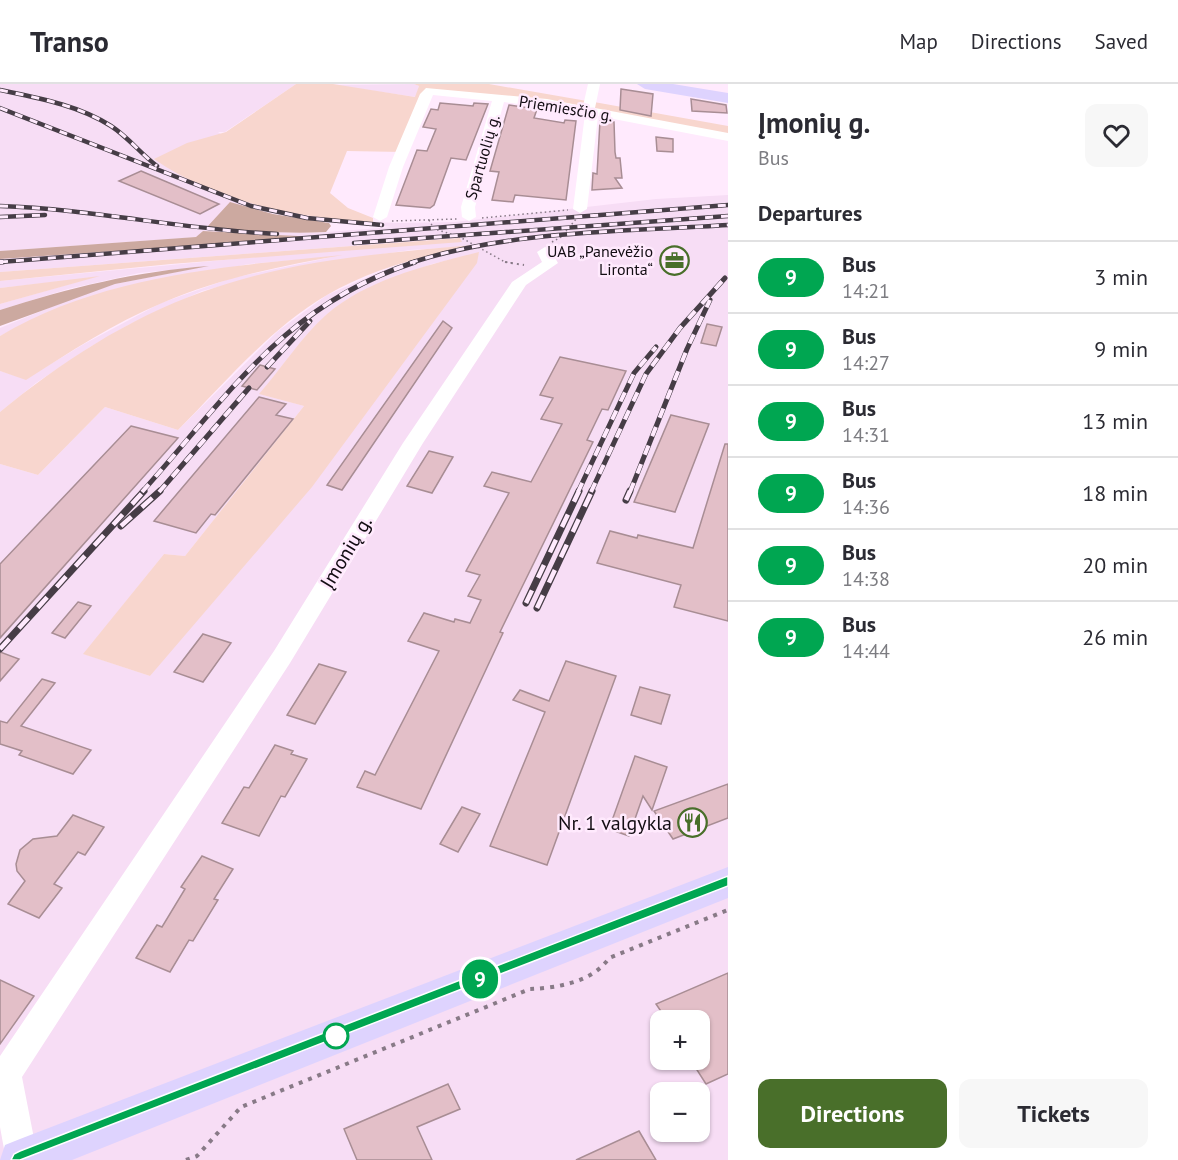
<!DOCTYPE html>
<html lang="en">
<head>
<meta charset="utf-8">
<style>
  :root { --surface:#fff; --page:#f7f7f7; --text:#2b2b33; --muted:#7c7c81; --line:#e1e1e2; --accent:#496f2a }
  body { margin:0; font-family:"PT Sans",sans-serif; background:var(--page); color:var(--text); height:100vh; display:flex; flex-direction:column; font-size:22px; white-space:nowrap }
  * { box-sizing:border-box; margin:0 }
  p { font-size:20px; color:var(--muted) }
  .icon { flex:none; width:33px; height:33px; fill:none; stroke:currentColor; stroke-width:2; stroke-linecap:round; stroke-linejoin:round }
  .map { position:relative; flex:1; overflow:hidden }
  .drawer { display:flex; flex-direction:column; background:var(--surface); width:450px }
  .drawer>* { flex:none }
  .badge { padding:0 12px; border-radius:20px; font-size:21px; line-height:39px }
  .tools { position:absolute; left:650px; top:926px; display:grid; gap:12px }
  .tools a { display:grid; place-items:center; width:60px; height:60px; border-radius:12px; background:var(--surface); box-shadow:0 2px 4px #0004; font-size:30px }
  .map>.badge { position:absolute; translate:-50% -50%; box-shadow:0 0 0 3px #fff }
  h2 { padding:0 30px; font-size:22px; line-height:54px }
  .round { display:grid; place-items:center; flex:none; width:63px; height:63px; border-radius:12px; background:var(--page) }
  .headline { display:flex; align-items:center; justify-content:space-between; height:102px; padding:0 30px }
  h1 { font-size:28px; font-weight:700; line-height:45px }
  .action { display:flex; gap:12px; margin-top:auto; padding:12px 30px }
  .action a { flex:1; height:69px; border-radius:12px; background:var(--accent); color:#fff; font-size:24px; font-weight:700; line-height:69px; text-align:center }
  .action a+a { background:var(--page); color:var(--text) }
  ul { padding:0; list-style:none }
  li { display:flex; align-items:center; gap:18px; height:72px; padding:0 30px; border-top:2px solid var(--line) }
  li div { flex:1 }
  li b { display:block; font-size:22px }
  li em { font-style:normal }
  li .badge { min-width:66px; font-weight:700; text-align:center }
  header { display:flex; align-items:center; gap:36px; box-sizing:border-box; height:84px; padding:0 30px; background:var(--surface); border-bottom:2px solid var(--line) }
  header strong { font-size:28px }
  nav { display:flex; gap:33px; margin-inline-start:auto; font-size:21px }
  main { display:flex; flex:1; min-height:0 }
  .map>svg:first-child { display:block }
  .built { fill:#f7ddf5; fill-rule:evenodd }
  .green { fill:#f8d6ce }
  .forest { fill:#cca9a0 }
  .building { fill:#e3bfc8; stroke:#a88d94; stroke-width:1.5 }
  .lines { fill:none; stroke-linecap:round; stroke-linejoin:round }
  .path-far2 { stroke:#887a87; stroke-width:1.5; stroke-dasharray:1.5 3; stroke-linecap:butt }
  .path-far1 { stroke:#887a87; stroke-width:2; stroke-dasharray:2 4; stroke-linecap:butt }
  .path { stroke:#887a87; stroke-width:4; stroke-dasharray:4 6; stroke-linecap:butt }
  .minor { fill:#fff; fill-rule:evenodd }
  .major { fill:#ded3fe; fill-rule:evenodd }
  .rail-far2-casing { stroke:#463d46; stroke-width:4.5 }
  .rail-far1-casing { stroke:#463d46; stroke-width:5 }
  .rail-casing { stroke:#463d46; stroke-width:7 }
  .rail-far2 { stroke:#ffeafd; stroke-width:3; stroke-dasharray:8; stroke-linecap:butt }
  .rail-far1 { stroke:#ffeafd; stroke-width:4; stroke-dasharray:10; stroke-linecap:butt }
  .rail { stroke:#ffeafd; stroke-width:4.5; stroke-dasharray:14; stroke-linecap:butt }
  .line { fill:#00a651; stroke:#fff; stroke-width:1.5 }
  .stop-dot { fill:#fff; stroke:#00a651; stroke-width:3 }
  .labels { text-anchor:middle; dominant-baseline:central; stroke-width:5; stroke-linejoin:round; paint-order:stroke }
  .far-street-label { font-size:16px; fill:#130d13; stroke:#ffeafd }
  .far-poi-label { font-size:16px; fill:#130d13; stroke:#ffeafd; text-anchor:end }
  .street-label { font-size:20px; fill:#130d13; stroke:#ffeafd }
  .poi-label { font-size:20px; fill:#130d13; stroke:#ffeafd; text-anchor:end }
</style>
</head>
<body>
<header>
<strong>Transo</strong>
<nav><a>Map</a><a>Directions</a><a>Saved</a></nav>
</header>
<main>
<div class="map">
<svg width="728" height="1076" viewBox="0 0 728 1076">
  <rect width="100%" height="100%" fill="#ffeafd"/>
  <!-- built -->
  <g class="built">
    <path d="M0,0H296L225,48H218L342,137L399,139L455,138L656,115L728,111V1076H0V380L38,391L105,323L178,346L278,247L327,211L384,186L436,170L477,162L410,166L301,182L202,207L130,240L90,263L36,299L0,328V287L26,295L84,260L161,219L232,194L332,173L249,180L115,205L46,229L0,252V244L78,212L115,200L201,183L139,189L68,205L0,226V220L91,194L0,204V197L459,154L0,188V175L307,153L203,147L197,153L0,167ZM230,119L306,136L393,143L314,149L259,148L208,143ZM479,169L150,592L84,570L164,470L185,472L304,322L260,310L305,253L327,230L348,215L371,203L432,180ZM660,936H699V975H660ZM660,1008H699V1047H660Z"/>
    <polygon points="414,0 419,2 416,13 333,1"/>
  </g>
  <!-- green -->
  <g class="green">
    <path d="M296,0H333L415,13L419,2L414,0H489L587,17L584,22L578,23L428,7L403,68L347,67L330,109L348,124L373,134V138C298,134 217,119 154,75L187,59L226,48Z"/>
    <polygon points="594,18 728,42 728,50 595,26"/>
    <polygon points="460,154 462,158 171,180 0,197 0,188"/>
    <path d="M487,160C433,169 375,183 327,211C269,245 224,300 178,346L105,323L38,391L0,380V328C61,278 127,235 202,208C292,175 392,168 487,160Z"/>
    <path d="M479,168L477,179L312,403L150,592L83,570L164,470L185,472L304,322L259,310C282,284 301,253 327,230C368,195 428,181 479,168Z"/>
    <path d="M343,171C281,182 220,194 162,219C114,239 70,268 26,296L0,287V252C102,191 228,182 343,171Z"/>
    <polygon points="100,192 0,220 0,204"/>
  </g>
  <!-- forest -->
  <g class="forest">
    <path d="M230,118L273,130L329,139L331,142L326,148C286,150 247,147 207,143Z"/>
    <polygon points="203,147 317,153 0,175 0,167 196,153"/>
    <path d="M209,182L115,200L0,242V226C69,204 137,187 209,182Z"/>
  </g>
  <!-- building -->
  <g class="building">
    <polygon points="621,5 653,10 651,32 620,26"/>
    <polygon points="691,15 726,21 727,29 692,27"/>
    <polygon points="440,19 473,22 474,19 488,20 466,76 451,74 434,121 430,124 396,121 417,66 427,67 436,45 423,43 431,25 438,26"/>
    <polygon points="509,21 537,25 534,34 564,39 565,36 576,37 566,116 515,111 513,118 492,116 499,88 490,87"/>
    <polygon points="600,37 614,38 615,68 616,74 620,74 622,94 615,94 622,104 592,106 593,89 597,90"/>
    <polygon points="656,53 673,55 673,68 657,67"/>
    <polygon points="141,87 219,120 200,130 119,97"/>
    <polygon points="443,237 452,244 342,406 327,401"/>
    <polygon points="707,240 722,243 716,262 701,259"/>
    <polygon points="560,273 626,287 608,326 602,325 587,356 593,358 500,548 503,549 421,725 357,703 365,687 375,691 439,567 408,557 424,529 454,538 455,535 470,539 481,516 468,512 480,491 466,487 509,409 484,402 492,388 531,398 562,340 541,335 553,314 540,311"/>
    <polygon points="260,281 275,285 257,306 242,302"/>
    <polygon points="259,313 286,320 276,331 293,335 215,431 211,430 196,449 154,437"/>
    <polygon points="671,331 709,340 675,428 634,418"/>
    <polygon points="131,342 178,354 0,554 0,480"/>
    <polygon points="725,360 728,360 728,537 674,523 681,501 597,479 610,447 637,454 638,451 693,464"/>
    <polygon points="429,367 453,373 432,409 407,402"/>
    <polygon points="78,518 91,522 65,554 52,549"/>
    <polygon points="203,550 231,559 203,598 174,588"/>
    <polygon points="0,568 19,575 0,597"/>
    <polygon points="566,577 616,592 547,781 490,762 545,628 513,616 520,606 549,617"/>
    <polygon points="319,580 346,588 315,640 287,631"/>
    <polygon points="42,595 55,599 21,642 91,666 73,690 19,671 22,667 0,660 0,637 7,639"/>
    <polygon points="640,603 670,611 661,640 631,631"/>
    <polygon points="275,661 293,667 291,670 307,675 285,713 281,712 259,752 222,739 244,703 249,704"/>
    <polygon points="635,672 667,683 652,726 643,712 629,752 609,745"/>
    <polygon points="728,700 728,734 673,755 654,727"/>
    <polygon points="462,723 480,730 458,768 440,760"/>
    <polygon points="73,731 104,743 85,771 78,768 54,800 62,804 39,834 8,820 25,797 17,787 16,780 20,766 33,755 57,752"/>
    <polygon points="202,772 233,785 214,815 218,816 193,857 189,856 170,888 136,874 157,841 162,843 185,805 181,803"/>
    <polygon points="728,889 728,990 706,1000 690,975 699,975 699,936 667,936 656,920"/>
    <polygon points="0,896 34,912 0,960"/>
    <polygon points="448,1000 460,1025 417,1043 432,1076 357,1076 344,1045"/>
    <polygon points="639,1047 656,1076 576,1076"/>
  </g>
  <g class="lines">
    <!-- path-far2 -->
    <g class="path-far2">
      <polyline points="482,134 568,126"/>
      <polyline points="429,136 434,145 458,152 505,178 513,179"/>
      <polyline points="392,137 457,135"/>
      <polyline points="552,158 561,153 577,134"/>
    </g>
    <!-- path-far1 -->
    <polyline class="path-far1" points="505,178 524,181"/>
    <!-- path -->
    <path class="path" d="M186,1076L197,1072L241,1023L530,905C557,904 593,898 609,874L728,826"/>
    <!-- minor -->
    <g class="minor">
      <polygon points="588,0 600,0 595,24 728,49 728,57 598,32 587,125 580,129 573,125 585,30 504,18 475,123 476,133 469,137 462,133 461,123 492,17 433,11 403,83 387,133 380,137 373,133 389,83 420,10 426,4 547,15 583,22"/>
      <polygon points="545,163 550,165 558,179 526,201 423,359 290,579 22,993 38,1075 6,1076 0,1043 0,972 274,567 403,359 512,198 542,178 537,168"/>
    </g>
    <!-- major -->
    <g class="major">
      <polygon points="637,0 673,0 728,9 728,19 645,5"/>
      <polygon points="728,783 728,814 72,1076 0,1076 5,1061 20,1055"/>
    </g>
    <defs>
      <g id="rail-far2">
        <path d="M0,6C38,14 78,21 111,42C128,53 141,70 157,82"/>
        <polyline points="0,24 251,122 307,134 382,141"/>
        <path d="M0,122C93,125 184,146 277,150"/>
        <polyline points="0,133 45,131"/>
        <polyline points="354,159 728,132"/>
        <polyline points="0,178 728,121"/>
        <path d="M410,179C511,146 623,148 728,141"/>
      </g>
      <g id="rail-far1">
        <polyline points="0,178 3,178"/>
        <polyline points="267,283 310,237"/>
        <path d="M142,408C229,311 284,221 415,178"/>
        <polyline points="159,408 249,304"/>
        <polyline points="578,408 634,289 656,263"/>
        <polyline points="591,408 646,290 680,244 725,194"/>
        <polyline points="630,408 687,265 710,216"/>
      </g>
      <g id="rail">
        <polyline points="626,416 630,407"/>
        <polyline points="121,442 160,407"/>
        <polyline points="526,519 579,407"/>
        <polyline points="537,524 592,407"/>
        <polyline points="0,565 144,407"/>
      </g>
    </defs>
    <!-- rail-far2 casing -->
    <use href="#rail-far2" class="rail-far2-casing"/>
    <!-- rail-far1 casing -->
    <use href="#rail-far1" class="rail-far1-casing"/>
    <!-- rail casing -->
    <use href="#rail" class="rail-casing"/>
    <!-- rail-far2 -->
    <use href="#rail-far2" class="rail-far2"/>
    <!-- rail-far1 -->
    <use href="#rail-far1" class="rail-far1"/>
    <!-- rail -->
    <use href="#rail" class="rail"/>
  </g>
  <!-- line -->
  <polygon class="line" points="728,792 728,802 20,1076 11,1076 14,1070 20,1067"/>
  <!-- icons -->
  <defs>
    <symbol id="office-ring" viewBox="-11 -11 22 22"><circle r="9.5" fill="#ffeafd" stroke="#496f2a" stroke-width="1.5"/><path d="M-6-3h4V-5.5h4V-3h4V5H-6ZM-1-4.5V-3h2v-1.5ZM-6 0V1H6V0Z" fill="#496f2a"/></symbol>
    <symbol id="restaurant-ring" viewBox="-11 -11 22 22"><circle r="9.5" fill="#ffeafd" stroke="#496f2a" stroke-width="1.5"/><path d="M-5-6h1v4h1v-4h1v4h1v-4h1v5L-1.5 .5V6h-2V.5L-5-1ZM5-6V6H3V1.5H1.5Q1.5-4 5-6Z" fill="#496f2a"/></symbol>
  </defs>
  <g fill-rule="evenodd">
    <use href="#office-ring" x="658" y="160" width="33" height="33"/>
    <use href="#restaurant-ring" x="676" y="722" width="33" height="33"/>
  </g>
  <!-- markers -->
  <circle class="stop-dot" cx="336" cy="952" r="12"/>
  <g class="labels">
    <!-- far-street labels -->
    <g class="far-street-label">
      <text transform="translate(566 24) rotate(9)">Priemiesčio g.</text>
      <text transform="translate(482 73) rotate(-74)">Spartuolių g.</text>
    </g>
    <!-- far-poi labels -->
    <g class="far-poi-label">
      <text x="653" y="167">UAB „Panevėžio<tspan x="653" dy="18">Lironta“</tspan></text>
    </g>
    <!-- street labels -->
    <g class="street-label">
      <text transform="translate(346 468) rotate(-59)">Įmonių g.</text>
    </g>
    <!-- poi labels -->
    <g class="poi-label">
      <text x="672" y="739">Nr. 1 valgykla</text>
    </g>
  </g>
</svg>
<div class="tools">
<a>+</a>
<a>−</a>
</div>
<b class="badge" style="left:480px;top:895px;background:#00a651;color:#fff">9</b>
</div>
<section class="drawer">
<div class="headline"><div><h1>Įmonių g.</h1><p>Bus</p></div><a class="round"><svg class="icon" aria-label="heart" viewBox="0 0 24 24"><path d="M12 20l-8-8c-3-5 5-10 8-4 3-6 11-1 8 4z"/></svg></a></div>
<h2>Departures</h2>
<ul>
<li><span class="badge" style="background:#00a651;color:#fff">9</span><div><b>Bus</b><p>14:21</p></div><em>3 min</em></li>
<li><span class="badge" style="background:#00a651;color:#fff">9</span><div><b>Bus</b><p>14:27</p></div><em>9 min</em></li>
<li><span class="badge" style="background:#00a651;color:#fff">9</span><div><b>Bus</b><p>14:31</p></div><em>13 min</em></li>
<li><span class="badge" style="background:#00a651;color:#fff">9</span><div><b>Bus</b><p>14:36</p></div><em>18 min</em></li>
<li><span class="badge" style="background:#00a651;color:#fff">9</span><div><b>Bus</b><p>14:38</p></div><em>20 min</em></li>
<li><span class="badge" style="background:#00a651;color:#fff">9</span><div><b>Bus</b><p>14:44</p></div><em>26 min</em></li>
</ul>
<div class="action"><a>Directions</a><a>Tickets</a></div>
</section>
</main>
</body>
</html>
